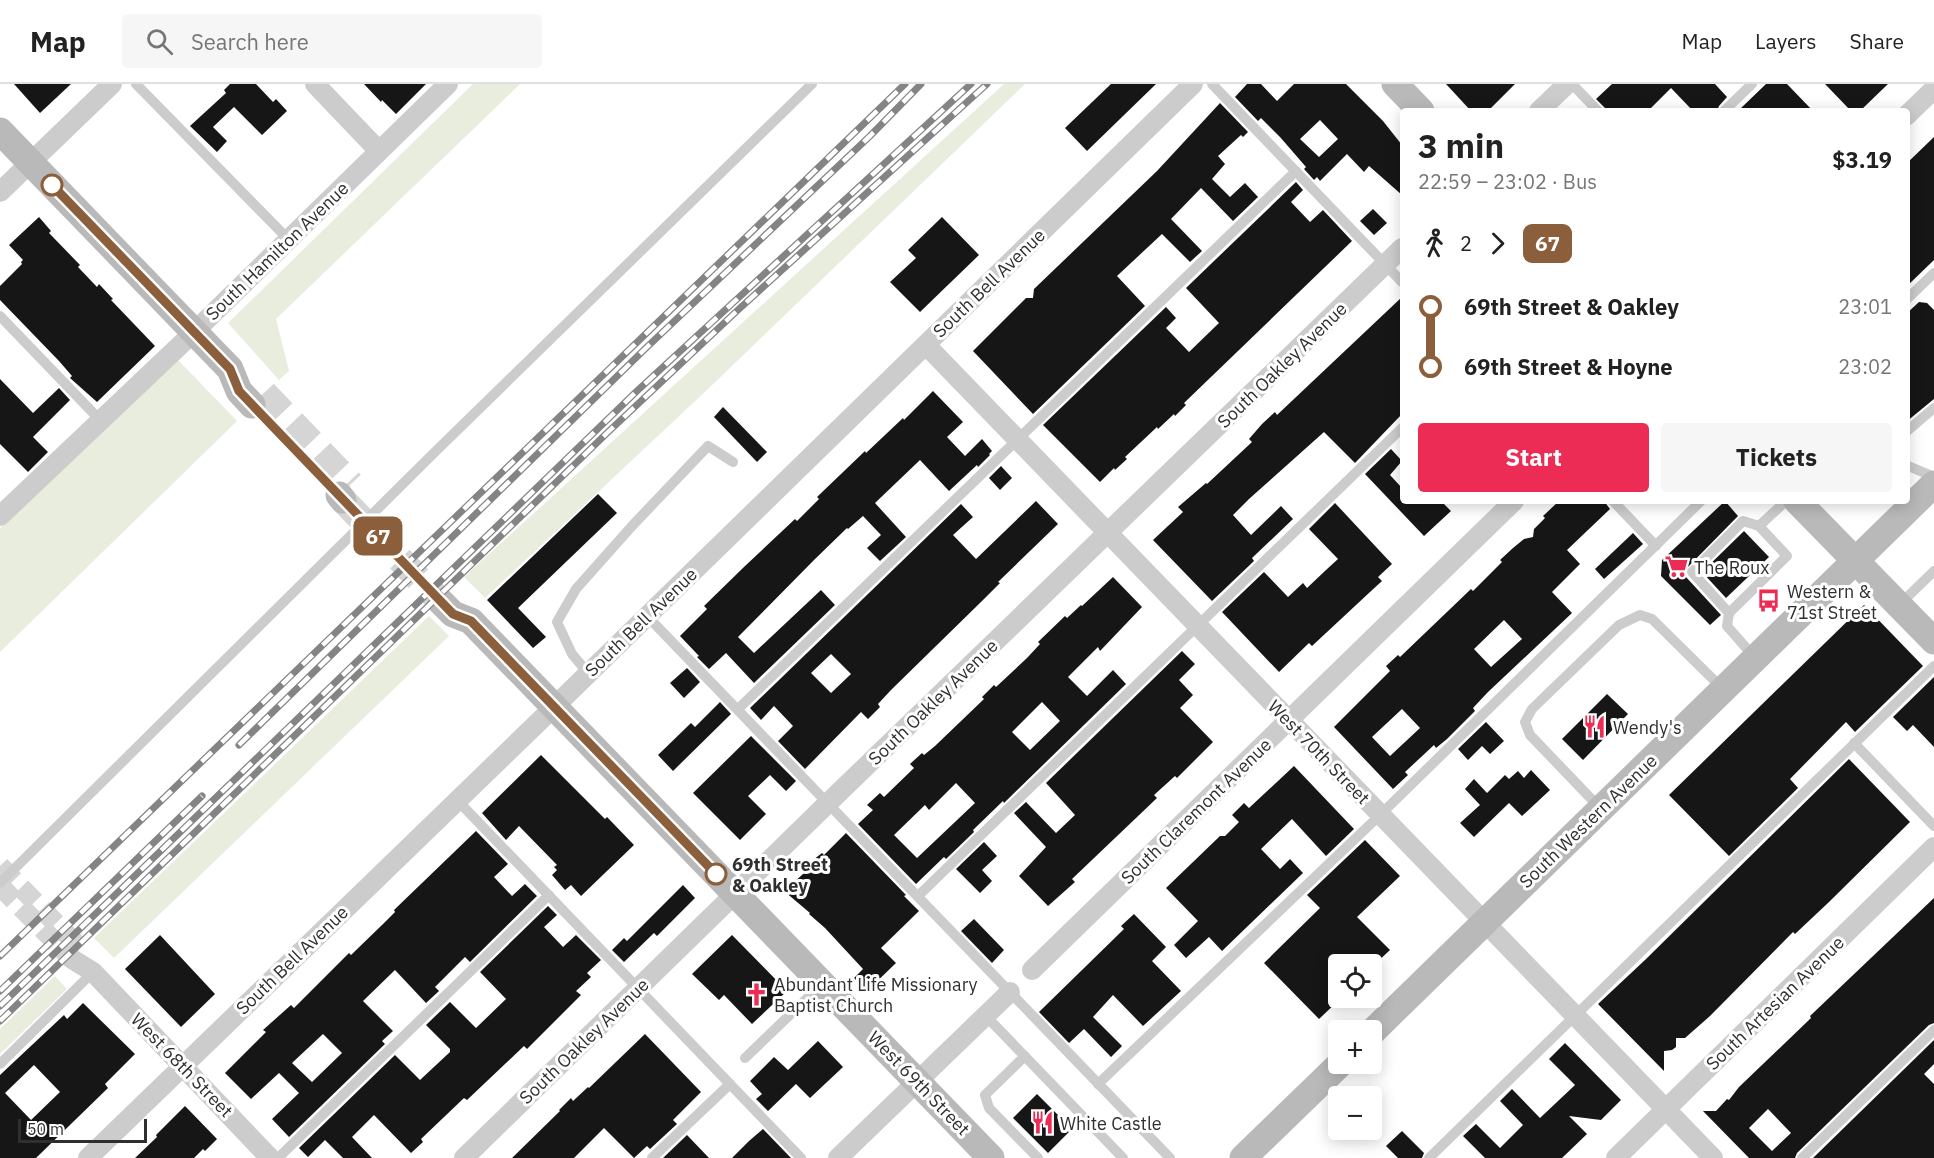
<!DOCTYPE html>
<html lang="en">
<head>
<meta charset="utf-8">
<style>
  :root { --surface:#fff; --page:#f6f6f6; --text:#222; --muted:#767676; --line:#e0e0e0; --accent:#ec2c55 }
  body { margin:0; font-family:"IBM Plex Sans",sans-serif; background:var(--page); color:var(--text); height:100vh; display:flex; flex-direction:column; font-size:22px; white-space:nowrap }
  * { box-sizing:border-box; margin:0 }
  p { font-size:20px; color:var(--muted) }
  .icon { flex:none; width:33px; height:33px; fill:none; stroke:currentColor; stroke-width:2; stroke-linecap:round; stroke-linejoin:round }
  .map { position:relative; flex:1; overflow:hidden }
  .sheet { position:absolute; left:1400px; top:24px; width:510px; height:396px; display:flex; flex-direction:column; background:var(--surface); border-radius:6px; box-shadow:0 3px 15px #0003 }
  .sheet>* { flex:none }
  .badge { padding:0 12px; border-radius:9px; font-size:21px; line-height:39px }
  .fabs { position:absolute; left:1328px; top:870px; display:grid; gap:12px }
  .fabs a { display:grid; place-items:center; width:54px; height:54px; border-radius:6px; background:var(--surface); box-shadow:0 3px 15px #0003; font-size:30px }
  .scale { position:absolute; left:18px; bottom:15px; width:129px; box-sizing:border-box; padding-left:6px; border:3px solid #2f2f2f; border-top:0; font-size:16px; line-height:21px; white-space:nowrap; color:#2f2f2f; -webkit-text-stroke:4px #fff; paint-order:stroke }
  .map>.badge { position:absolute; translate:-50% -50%; box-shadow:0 0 0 3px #fff }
  .legs { display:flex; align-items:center; gap:9px; height:66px; padding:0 18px; font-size:20px }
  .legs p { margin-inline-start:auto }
  .head { display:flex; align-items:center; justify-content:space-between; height:102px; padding:0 18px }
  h1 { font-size:33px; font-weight:700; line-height:45px }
  .button { display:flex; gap:12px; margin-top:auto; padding:12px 18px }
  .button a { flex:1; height:69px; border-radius:6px; background:var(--accent); color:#fff; font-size:24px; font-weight:700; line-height:69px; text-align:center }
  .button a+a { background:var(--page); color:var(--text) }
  ul { padding:0 18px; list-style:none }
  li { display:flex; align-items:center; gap:21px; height:60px; font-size:22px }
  li i { display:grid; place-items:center; width:9px; height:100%; margin:0 8px; background:currentColor }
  li i::after { content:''; width:15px; height:15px; margin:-8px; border:4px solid; border-radius:50%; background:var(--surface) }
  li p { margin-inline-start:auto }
  li:first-child i { background:linear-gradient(#0000 50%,currentColor 0) }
  li:last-child i { background:linear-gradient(currentColor 50%,#0000 0) }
  header { display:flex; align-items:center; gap:36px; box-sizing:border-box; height:84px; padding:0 30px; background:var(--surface); border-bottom:2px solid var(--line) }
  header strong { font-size:28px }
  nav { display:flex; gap:33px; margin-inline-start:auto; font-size:21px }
  .search { width:420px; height:54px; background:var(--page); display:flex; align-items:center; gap:15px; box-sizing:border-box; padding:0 21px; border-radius:6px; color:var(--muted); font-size:22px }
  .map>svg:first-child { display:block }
  .green { fill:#e8eddd }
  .building { fill:#161616; fill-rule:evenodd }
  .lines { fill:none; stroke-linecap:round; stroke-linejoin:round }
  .street-tunnel { stroke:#d5d5d5; stroke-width:20; stroke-dasharray:20 10; stroke-linecap:butt }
  .secondary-tunnel { stroke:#d5d5d5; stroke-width:27; stroke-dasharray:27 14; stroke-linecap:butt }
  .lane { stroke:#ccc; stroke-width:10 }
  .street { stroke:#ccc; stroke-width:20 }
  .secondary { stroke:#b9b9b9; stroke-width:27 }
  .rail-casing { stroke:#848484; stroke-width:7 }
  .rail { stroke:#fff; stroke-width:4.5; stroke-dasharray:14; stroke-linecap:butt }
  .line-1-casing { stroke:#fff; stroke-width:14 }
  .line-1 { stroke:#8b5e3c; stroke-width:9 }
  .stop-1-dot { fill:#fff; stroke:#8b5e3c; stroke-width:3 }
  .labels { text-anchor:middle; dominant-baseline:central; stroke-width:6; stroke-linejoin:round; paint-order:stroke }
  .street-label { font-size:18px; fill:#2f2f2f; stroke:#fff }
  .poi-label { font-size:18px; fill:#2f2f2f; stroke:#fff; text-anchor:start }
  .stop-label { font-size:18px; font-weight:bold; fill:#2f2f2f; stroke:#fff; text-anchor:start }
</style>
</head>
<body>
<header>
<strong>Map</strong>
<div class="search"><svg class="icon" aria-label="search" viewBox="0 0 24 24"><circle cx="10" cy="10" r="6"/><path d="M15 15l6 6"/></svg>Search here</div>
<nav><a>Map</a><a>Layers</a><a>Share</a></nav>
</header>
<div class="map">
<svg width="1934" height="1074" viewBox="0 0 1934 1074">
  <rect width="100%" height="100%" fill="#fff"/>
  <!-- green -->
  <g class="green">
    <polygon points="473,0 520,0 276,235 289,287 279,296 228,239"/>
    <polygon points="1004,0 1025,0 708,305 485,514 464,493"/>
    <polygon points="175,273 237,337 0,568 0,444"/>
    <polygon points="429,532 449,552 114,874 94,854"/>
    <polygon points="55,892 67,905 0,970 0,945"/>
  </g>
  <!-- building -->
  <g class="building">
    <polygon points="14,0 71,0 40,29"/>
    <polygon points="230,0 256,0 273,18 276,15 287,27 262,51 234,23 213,43 227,57 217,68 190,42 226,9 224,6"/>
    <polygon points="364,0 426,0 396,30 382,16 381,18"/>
    <polygon points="1111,0 1156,0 1087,67 1065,44"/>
    <path d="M1247,0H1261L1277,17L1294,0H1346L1383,37L1402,61V111L1369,82L1364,88L1347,70L1320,97L1317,93L1314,96L1304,85L1306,83L1280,53L1261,34L1258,37L1235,13ZM1320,36L1338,55L1319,73L1300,55Z"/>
    <polygon points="1446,0 1515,0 1488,27 1471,27"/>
    <polygon points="1612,0 1715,0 1727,13 1719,22 1717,27 1693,27 1671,4 1648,27 1608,27 1596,15"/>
    <polygon points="1766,0 1787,0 1813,27 1735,27 1738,24 1739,26"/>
    <polygon points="1825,0 1888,0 1860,27 1851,27"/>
    <polygon points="1220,19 1248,48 1243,53 1241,51 1218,72 1225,80 1212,95 1230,113 1245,99 1258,113 1233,137 1201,104 1171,135 1202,167 1190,178 1162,150 1117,192 1145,222 1033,330 973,267 1026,214 1033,214 1034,205 1157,87"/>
    <polygon points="1934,53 1934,176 1906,203 1906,80"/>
    <polygon points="1296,98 1303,106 1291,118 1310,138 1323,126 1352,157 1184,319 1186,321 1175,332 1174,330 1158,345 1157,343 1125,373 1127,375 1115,386 1114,384 1100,398 1043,341 1166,223 1176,234 1166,244 1189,268 1219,239 1186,204"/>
    <polygon points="1373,125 1387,139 1374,151 1360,137"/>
    <polygon points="39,133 51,147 49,149 80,181 78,183 97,203 99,200 113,215 111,216 155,262 97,318 70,294 72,292 59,277 0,216 0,202 22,180 21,178 23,176 9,161"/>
    <polygon points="942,133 979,171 920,228 890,198 916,174 908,166"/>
    <polygon points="1402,213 1402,330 1355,379 1324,348 1249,415 1233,431 1251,451 1281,422 1293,435 1252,474 1254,477 1212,517 1153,456 1183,428 1178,423 1206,399 1207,400 1252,358 1249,355 1262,340 1275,328 1277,331"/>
    <polygon points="1919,218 1927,219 1934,226 1934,315 1906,338 1906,230"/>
    <polygon points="0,295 33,329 59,304 70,316 33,353 48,368 28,388 0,360"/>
    <polygon points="933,307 963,338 947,353 965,372 982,355 992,367 989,370 990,371 978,383 977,381 949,407 920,376 875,419 906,453 880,477 867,464 881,451 863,432 848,445 847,444 815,475 738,553 754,569 821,506 835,521 754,599 726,569 709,585 697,573 699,572 680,552 707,525 704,522 745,482 795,435 797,437 819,415 817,413 865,367 866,369 903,334 904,336"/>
    <polygon points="723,323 767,368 757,378 714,333"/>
    <polygon points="1391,365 1402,377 1390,391 1402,404 1402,417 1441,417 1451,427 1424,452 1365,390"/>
    <polygon points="1001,382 1012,394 1000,406 989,394"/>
    <polygon points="598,410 617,429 518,524 546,553 533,564 487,516"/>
    <path d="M1036,417L1058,440L998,498L1000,499L983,516L891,606L878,620L880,623L868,635L861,628L805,685L778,657L793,642L774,622L761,636L750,624L961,420L973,433L953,451L976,475ZM831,570L851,590L831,609L811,589Z"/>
    <path d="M1559,417H1604L1610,425L1567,466L1580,480L1552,508L1572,529L1488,608L1473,624L1475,627L1447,655L1436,664L1434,661L1405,688L1408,691L1393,705L1334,643L1390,587L1386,582L1398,571L1400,573L1471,505L1473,507L1502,478L1500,476L1513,464L1524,455L1533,453L1534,445L1545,434L1543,432ZM1504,536L1522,555L1491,583L1474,565ZM1402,625L1420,644L1390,672L1372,653Z"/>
    <polygon points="1725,417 1738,432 1685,486 1686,493 1721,531 1710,541 1661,492 1662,476"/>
    <polygon points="1335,419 1392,480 1378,493 1382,497 1370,508 1312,562 1309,559 1279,588 1222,528 1264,488 1288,513 1303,499 1307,504 1326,486 1338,475 1309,445"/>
    <polygon points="1744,447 1769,473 1726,514 1702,488"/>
    <polygon points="1633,449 1643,460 1604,495 1595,485"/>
    <path d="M1113,493L1142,523L1100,567L1098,563L1068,593L1087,612L1113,586L1126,600L1004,719L1003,717L973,746L974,748L946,775L944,773L916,800L858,740L873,726L867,721L880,709L884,713L914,684L910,680L922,669L924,671L935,662L984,615L982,613L994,601L996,603L1027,574L1040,560L1038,558L1065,532L1067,534L1081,521L1082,522ZM1042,618L1060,637L1030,666L1012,648ZM956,699L975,719L917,774L894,751L925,721L929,726Z"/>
    <polygon points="1864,521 1923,582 1855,648 1846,638 1790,695 1798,704 1729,772 1669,711"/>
    <polygon points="1182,567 1195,580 1179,596 1193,611 1180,624 1213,658 1177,694 1175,692 1154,711 1157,714 1072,795 1075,798 1048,822 1019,792 1046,763 1014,729 1026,718 1056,749 1075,731 1046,699"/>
    <polygon points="687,584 700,598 684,614 670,599"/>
    <polygon points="1934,593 1934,663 1913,641 1907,647 1893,633"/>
    <polygon points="1607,610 1628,630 1583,676 1562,655"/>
    <polygon points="720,618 731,630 673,687 658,671 691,639 695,643"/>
    <polygon points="1486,638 1504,657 1490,670 1482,662 1468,676 1458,665"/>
    <polygon points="751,652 796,697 786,707 770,691 748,712 766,730 740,756 693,709"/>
    <polygon points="541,671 605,735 607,733 634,761 581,812 571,801 565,806 552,791 557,786 554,783 557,781 519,742 506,756 482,729"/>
    <polygon points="1849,675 1910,738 1829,818 1795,850 1793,848 1710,932 1685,954 1676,954 1676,963 1672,966 1664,967 1664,987 1598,920 1645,876"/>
    <polygon points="1294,682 1354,745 1326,772 1292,735 1261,765 1280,785 1290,775 1303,789 1222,867 1209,853 1186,874 1174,861 1198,837 1166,804 1220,752 1225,752 1239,738 1232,731 1244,719 1249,724"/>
    <polygon points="1531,686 1550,706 1522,732 1509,719 1474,753 1460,739 1480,721 1465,705 1474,695 1487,709 1505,691 1509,695 1518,687 1524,694"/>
    <path d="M476,747L508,780L494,793L512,812L525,800L537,812L470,878L465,873L435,903L439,907L426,919L395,886L363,917L393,947L382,957L385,960L289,1053L272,1035L299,1009L279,989L251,1015L225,989L266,948L263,946L291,921L294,924L349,869L351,871L382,841L395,828L394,826ZM323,950L342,969L312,998L292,979Z"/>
    <polygon points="846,749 906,811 904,812 919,827 881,864 896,879 867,907 854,894 863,885 825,844 809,830 810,829 784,807 812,782 813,776 822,769 824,771"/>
    <polygon points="1365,756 1400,792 1357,833 1390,866 1375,880 1338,880 1338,917 1319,935 1264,879 1320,824 1307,811"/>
    <polygon points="984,758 997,772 982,786 992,797 980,809 956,785"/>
    <polygon points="683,801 695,814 657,852 654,849 624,878 612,866 624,854 627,857"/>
    <path d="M1934,814V939L1929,941L1797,1069L1795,1074H1749L1703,1027H1716L1727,1015L1729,1016L1739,1003L1811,934L1810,932ZM1768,1025L1791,1049L1772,1067L1749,1044Z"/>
    <polygon points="548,822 557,831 544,843 563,863 576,851 601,876 587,889 591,893 576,907 581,911 527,965 524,962 467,1016 464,1014 421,1055 423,1058 411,1069 374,1031 352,1053 372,1074 343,1074 325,1056 308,1073 299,1064 395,971 420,996 450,968 450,965 426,941 450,918 476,944 506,915 480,888"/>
    <polygon points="1134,830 1166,863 1152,877 1181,907 1143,942 1113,911 1093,933 1122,962 1111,973 1084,945 1069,959 1039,928 1124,845 1121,842"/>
    <polygon points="974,835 1004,866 992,879 961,847"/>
    <polygon points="160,851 215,910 181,943 125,885"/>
    <polygon points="732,851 787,907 752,940 724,911 719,916 692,890"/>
    <path d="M83,919L135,970L105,1000L108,1004L36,1074H0V991L64,931L67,935ZM34,981L60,1008L31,1036L5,1009Z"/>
    <polygon points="645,950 701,1008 673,1036 677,1040 650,1065 647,1062 634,1074 604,1044 574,1074 512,1074 560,1027 559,1026 571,1014 573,1017 588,1003 589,1004"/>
    <polygon points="1934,956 1934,980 1924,990 1934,1000 1934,1074 1813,1074"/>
    <polygon points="818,957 843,983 810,1014 796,1000 768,1027 756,1015 762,1010 750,997 774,973 788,986"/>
    <polygon points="1565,959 1621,1016 1601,1036 1569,1032 1587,1050 1562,1074 1485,1074 1463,1052 1476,1040 1500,1064 1523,1041 1500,1017 1512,1005 1540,1034 1575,1001 1549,975"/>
    <polygon points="1037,1010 1072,1045 1048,1069 1013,1034"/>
    <polygon points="185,1022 217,1055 205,1067 203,1065 194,1074 135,1074 157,1053 156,1051"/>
    <polygon points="763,1045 791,1074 732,1074 749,1057"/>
    <polygon points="1402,1047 1424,1069 1422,1074 1398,1074 1386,1062"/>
    <polygon points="687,1051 709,1074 663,1074"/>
  </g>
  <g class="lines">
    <!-- street-tunnel -->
    <g class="street-tunnel">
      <polyline points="0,782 81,865"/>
      <polyline points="0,802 72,875"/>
    </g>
    <!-- secondary-tunnel -->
    <g class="secondary-tunnel">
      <polyline points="264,309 351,400"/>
      <polyline points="343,416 441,518"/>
    </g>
    <!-- lane -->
    <g class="lane">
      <polyline points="136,0 289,156"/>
      <polyline points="1212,0 1402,198"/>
      <polyline points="1572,0 1598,27"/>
      <polyline points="1724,27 1752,0"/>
      <polyline points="1906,216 1934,189"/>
      <polyline points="0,232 100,336"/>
      <polyline points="1906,348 1934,324"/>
      <polyline points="1906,381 1934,393"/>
      <polyline points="1613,417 1656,462"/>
      <polyline points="1899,521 1934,487"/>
      <polyline points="1729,529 1787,472 1759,442"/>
      <polyline points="647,532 1170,1074"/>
      <polyline points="1755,574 1727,542 1729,529 1692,488 1743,437 1759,442 1786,417"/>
      <polyline points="588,589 572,570 557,538 576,505 632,442 708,362 733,378"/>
      <polyline points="738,625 1296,87"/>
      <polyline points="1854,659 1934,742"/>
      <polyline points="457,716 801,1074"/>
      <polyline points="1600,724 1530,651 1525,638 1532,625 1619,541 1640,531 1652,535 1723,605"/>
      <polyline points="0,799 441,362 812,0"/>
      <polyline points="918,812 1402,344"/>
      <polyline points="985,931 1123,1074"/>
      <polyline points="1025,972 985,1011 989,1024 1038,1074"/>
      <polyline points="745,974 822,900"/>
      <polyline points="0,980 93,888"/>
      <polyline points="1098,1000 1380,731 1701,417"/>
      <polyline points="278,1074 549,811"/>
      <polyline points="652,1074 730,1000"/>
      <polyline points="1429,1074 1934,582"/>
      <polyline points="1802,1074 1934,946"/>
    </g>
    <!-- street -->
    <g class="street">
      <polyline points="315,0 379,67"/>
      <polyline points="1539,27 1567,0"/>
      <polyline points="1906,32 1934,5"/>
      <polyline points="0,108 112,0"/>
      <polyline points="926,261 1713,1074"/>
      <polyline points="0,432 194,248 448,0"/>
      <polyline points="72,875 93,888 270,1074"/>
      <polyline points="1032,886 1514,417"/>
      <polyline points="88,1074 554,623 1193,0"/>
      <polyline points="464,1074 828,719 1402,164"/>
      <polyline points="838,1074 1010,908"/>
      <polyline points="1616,1074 1934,763"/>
    </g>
    <!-- secondary -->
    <g class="secondary">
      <polyline points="1395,0 1421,27"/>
      <polyline points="0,47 230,285 239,307 252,321"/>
      <polyline points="339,411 343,416"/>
      <polyline points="1797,417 1934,557"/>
      <polyline points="441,518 453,530 471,537 991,1074"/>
      <polyline points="1371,949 1934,400"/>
      <polyline points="1243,1074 1340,980"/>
    </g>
    <defs>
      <g id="rail">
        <polyline points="239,661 647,263 870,52 921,0"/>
        <polyline points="0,872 905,0"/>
        <polyline points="0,907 202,712"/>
        <polyline points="0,922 638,306 971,0"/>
        <polyline points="0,937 607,349 739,225 987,0"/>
      </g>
    </defs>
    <!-- rail casing -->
    <use href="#rail" class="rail-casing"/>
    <!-- rail -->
    <use href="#rail" class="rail"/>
  </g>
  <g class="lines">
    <defs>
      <polyline id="line-1" points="52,101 230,285 239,307 425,501 453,530 471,537 716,790"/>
    </defs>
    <!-- line-1 casing -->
    <use href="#line-1" class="line-1-casing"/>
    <!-- line-1 -->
    <use href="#line-1" class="line-1"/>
  </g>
  <!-- icons -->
  <defs>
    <symbol id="supermarket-bare" viewBox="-9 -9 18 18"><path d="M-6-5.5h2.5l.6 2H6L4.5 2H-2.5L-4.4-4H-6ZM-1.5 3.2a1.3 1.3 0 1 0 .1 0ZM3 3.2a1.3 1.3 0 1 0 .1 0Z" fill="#ec2c55" stroke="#fff" stroke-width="2.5" paint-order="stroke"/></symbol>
    <symbol id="bus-bare" viewBox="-9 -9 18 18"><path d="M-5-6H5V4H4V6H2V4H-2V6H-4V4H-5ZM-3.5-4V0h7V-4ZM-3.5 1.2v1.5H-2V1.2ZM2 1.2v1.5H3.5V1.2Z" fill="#ec2c55" stroke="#fff" stroke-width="2.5" paint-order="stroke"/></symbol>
    <symbol id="restaurant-bare" viewBox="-9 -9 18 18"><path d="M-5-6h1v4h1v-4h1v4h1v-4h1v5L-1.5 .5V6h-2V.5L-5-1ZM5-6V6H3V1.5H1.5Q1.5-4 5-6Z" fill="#ec2c55" stroke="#fff" stroke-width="2.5" paint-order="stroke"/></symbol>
    <symbol id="church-bare" viewBox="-9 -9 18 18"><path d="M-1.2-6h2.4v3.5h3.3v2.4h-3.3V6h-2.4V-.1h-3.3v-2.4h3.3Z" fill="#ec2c55" stroke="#fff" stroke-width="2.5" paint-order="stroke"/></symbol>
  </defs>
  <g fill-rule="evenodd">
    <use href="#supermarket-bare" x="1660" y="466" width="33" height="33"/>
    <use href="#bus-bare" x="1752" y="500" width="33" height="33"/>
    <use href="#restaurant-bare" x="1578" y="626" width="33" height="33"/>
    <use href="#church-bare" x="740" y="894" width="33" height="33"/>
    <use href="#restaurant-bare" x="1026" y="1022" width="33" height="33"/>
  </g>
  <!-- markers -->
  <g class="stop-1-dot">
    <circle cx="52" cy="101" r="10"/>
    <circle cx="716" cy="790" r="10"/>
  </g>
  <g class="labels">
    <!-- street labels -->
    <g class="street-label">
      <text transform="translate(277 167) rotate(-44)">South Hamilton Avenue</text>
      <text transform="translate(989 199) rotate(-44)">South Bell Avenue</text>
      <text transform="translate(1282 281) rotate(-44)">South Oakley Avenue</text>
      <text transform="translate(641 538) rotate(-44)">South Bell Avenue</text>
      <text transform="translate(933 618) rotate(-44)">South Oakley Avenue</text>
      <text transform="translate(1319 668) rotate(46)">West 70th Street</text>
      <text transform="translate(1196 727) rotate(-44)">South Claremont Avenue</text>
      <text transform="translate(1588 737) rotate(-44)">South Western Avenue</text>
      <text transform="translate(292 876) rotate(-44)">South Bell Avenue</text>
      <text transform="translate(1775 919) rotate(-44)">South Artesian Avenue</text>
      <text transform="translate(584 957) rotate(-44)">South Oakley Avenue</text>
      <text transform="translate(182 981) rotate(46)">West 68th Street</text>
      <text transform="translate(919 999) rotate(46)">West 69th Street</text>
    </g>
    <!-- poi labels -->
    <g class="poi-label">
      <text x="1694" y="483">The Roux</text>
      <text x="1787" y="507">Western &amp;<tspan x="1787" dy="21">71st Street</tspan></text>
      <text x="1613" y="643">Wendy's</text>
      <text x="774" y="900">Abundant Life Missionary<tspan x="774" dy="21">Baptist Church</tspan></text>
      <text x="1060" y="1039">White Castle</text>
    </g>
    <!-- stop labels -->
    <g class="stop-label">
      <text x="732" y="780">69th Street<tspan x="732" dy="21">&amp; Oakley</tspan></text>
    </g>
  </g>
</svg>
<div class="fabs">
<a><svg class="icon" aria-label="locate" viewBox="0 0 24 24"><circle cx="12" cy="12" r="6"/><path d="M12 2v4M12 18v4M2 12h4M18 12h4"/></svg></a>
<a>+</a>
<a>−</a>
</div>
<div class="scale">50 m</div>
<b class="badge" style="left:378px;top:452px;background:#8b5e3c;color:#fff">67</b>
<section class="sheet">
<div class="head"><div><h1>3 min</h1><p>22:59 – 23:02 · Bus</p></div><b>$3.19</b></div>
<div class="legs"><svg class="icon" aria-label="walk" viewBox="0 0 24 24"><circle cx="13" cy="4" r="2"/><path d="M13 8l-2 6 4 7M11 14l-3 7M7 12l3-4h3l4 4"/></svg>2<svg class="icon" aria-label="forward" viewBox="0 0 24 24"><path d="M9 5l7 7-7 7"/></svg><b class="badge" style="background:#8b5e3c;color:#fff">67</b></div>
<ul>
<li><i style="color:#8b5e3c"></i><b>69th Street &amp; Oakley</b><p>23:01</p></li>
<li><i style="color:#8b5e3c"></i><b>69th Street &amp; Hoyne</b><p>23:02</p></li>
</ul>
<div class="button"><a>Start</a><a>Tickets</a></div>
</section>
</div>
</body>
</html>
